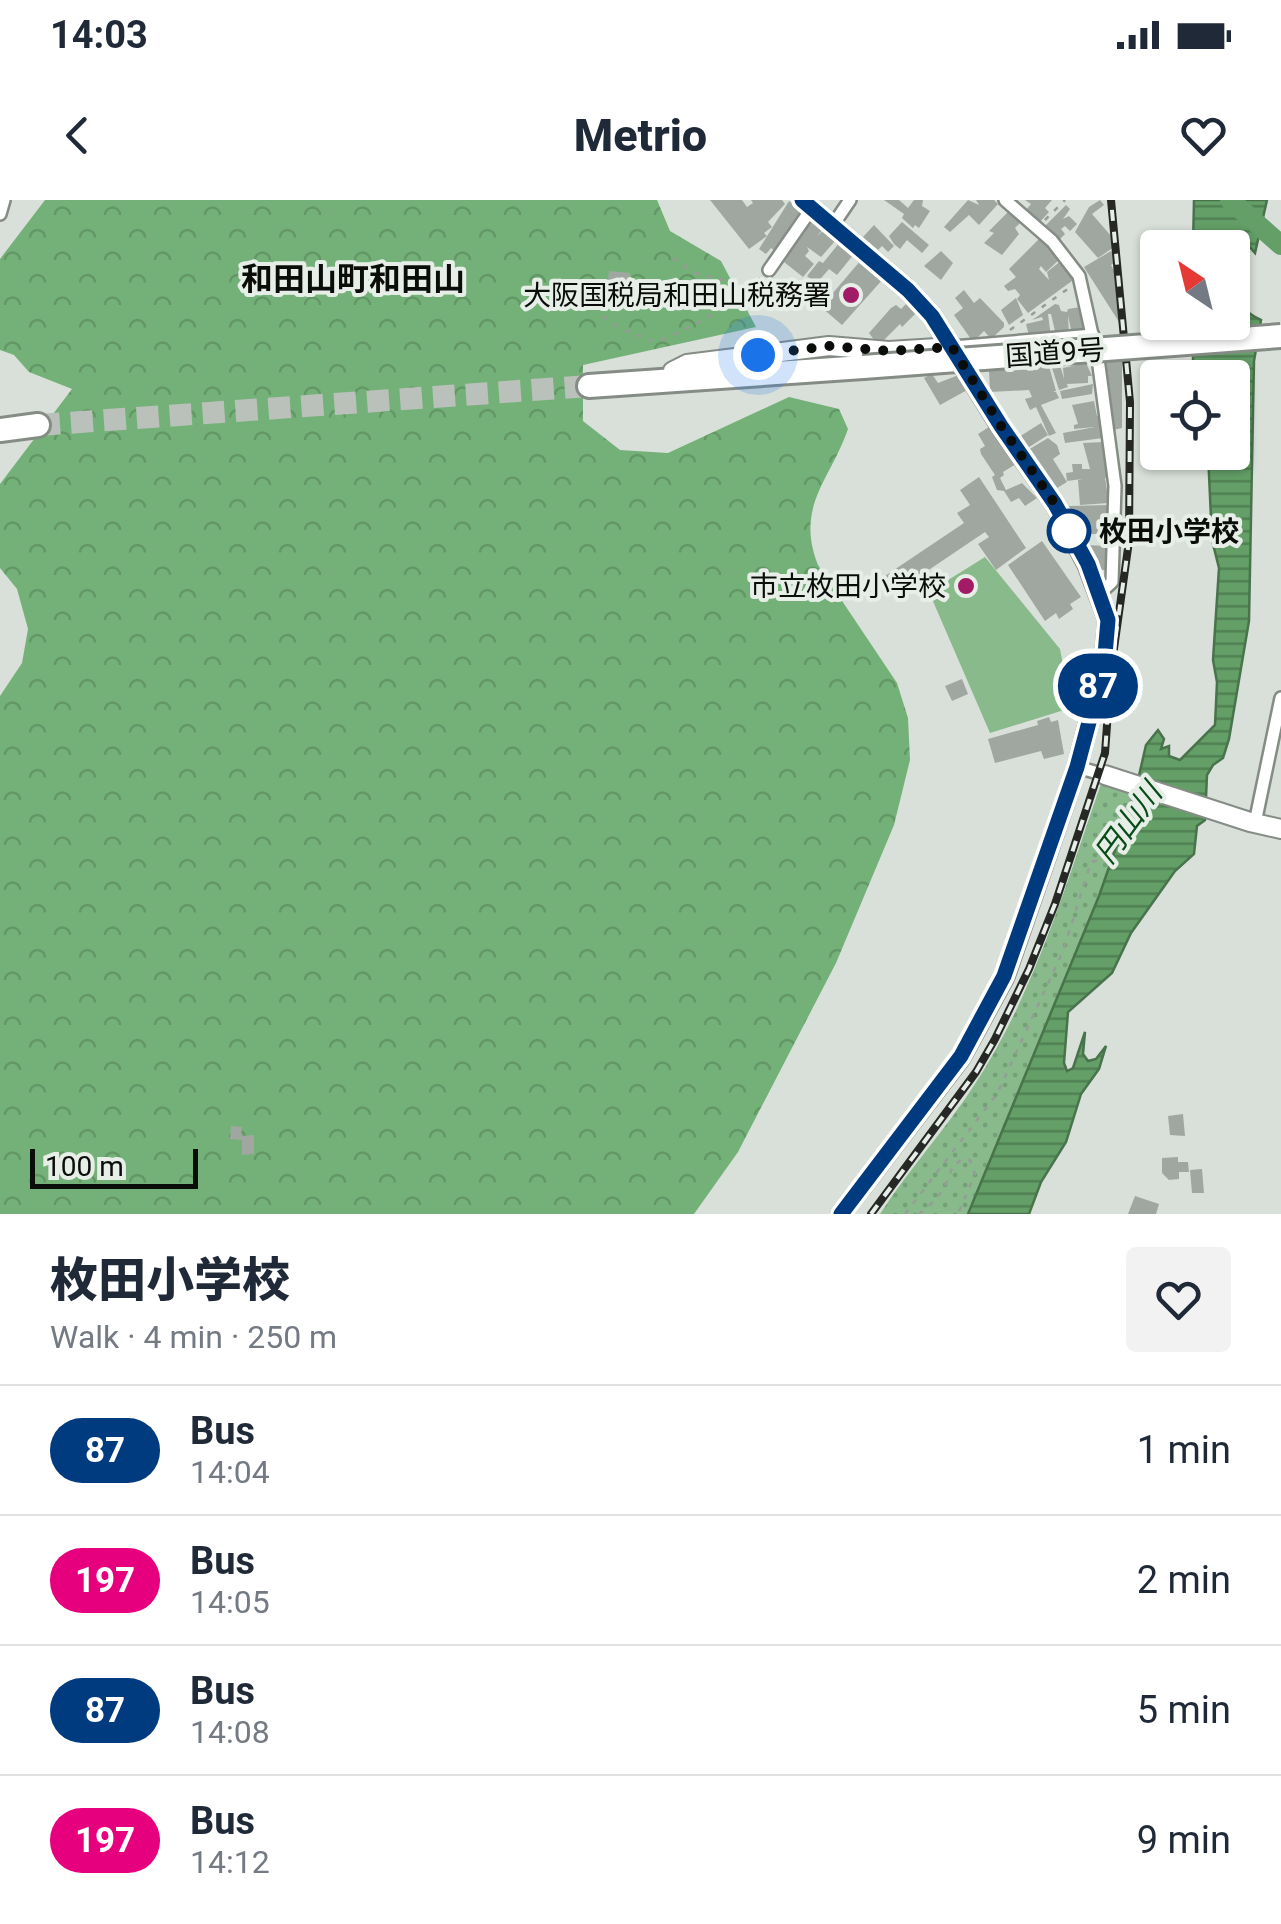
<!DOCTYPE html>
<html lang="en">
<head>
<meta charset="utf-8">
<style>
  :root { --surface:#fff; --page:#f2f2f3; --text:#1f2937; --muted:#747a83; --line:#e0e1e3 }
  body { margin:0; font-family:Roboto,"Noto Sans JP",sans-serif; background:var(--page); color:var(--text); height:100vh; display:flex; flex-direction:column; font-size:38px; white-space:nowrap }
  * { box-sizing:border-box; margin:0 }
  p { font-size:32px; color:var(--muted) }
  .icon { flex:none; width:55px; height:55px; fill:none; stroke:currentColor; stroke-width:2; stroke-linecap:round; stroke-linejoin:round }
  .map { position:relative; height:1014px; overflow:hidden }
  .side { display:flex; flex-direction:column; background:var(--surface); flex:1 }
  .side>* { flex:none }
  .badge { padding:0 20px; border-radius:32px; font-size:35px; line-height:65px }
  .needle { width:65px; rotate:325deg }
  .fabs { position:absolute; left:1140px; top:30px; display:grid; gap:20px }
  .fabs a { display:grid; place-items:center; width:110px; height:110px; border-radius:10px; background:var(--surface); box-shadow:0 2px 8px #0004; font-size:50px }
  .scale { position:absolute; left:30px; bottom:25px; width:168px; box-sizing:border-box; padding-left:10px; border:5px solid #0b0d0b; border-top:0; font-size:28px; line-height:35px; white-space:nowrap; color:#0b0d0b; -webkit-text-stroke:8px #e6eee7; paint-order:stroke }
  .you { position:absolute; width:50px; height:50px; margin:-25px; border:8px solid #fff; border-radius:50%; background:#1a73e8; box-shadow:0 0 0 15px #1a73e833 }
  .map>.badge { position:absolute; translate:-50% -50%; box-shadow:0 0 0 5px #fff }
  .round { display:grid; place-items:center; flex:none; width:105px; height:105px; border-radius:10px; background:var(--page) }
  .headline { display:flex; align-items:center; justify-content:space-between; height:170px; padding:0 50px }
  h1 { font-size:48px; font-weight:800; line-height:75px }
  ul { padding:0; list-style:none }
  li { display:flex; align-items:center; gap:30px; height:130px; padding:0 50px; border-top:2px solid var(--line) }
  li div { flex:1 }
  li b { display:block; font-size:38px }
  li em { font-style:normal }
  li .badge { min-width:110px; font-weight:700; text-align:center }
  .status { display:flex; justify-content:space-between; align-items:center; height:70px; padding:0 50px; background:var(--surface); direction:ltr }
  .status svg { height:28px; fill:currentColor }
  header { display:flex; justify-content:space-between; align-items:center; height:130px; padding:0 50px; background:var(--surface); font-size:45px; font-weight:800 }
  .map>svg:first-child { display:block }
  .grass { fill:url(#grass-dots) }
  .forest { fill:url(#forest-crowns) }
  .pitch { fill:#88ba8b }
  .water { fill:url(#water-rules); stroke:#49734b; stroke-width:2.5 }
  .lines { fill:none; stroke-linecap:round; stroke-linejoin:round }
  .river { stroke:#639f67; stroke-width:20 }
  .building { fill:#a0a7a1 }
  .highway-tunnel { stroke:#bac0ba; stroke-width:22; stroke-dasharray:22 11; stroke-linecap:butt }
  .street-casing { stroke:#858c85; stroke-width:16 }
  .secondary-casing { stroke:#858c85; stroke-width:22 }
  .highway-casing { stroke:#858c85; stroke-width:28 }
  .path { stroke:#979c97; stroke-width:2.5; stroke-dasharray:5 8; stroke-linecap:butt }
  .street { stroke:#fff; stroke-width:11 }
  .secondary { stroke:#fff; stroke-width:18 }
  .highway { stroke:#fff; stroke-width:22 }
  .rail-casing { stroke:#252825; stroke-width:8 }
  .rail { stroke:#e6eee7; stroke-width:4; stroke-dasharray:11; stroke-linecap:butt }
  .highway-bridge-casing { stroke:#858c85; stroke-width:28; stroke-linecap:butt }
  .highway-bridge { stroke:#fff; stroke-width:22 }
  .line-casing { stroke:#fff; stroke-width:22 }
  .line { stroke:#003b80; stroke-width:15 }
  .walk { stroke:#0b0d0b; stroke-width:10; stroke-dasharray:0 18 }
  .poi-dot { fill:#a31b66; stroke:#e6eee7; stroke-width:4 }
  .stop-dot { fill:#fff; stroke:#003b80; stroke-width:5 }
  .labels { text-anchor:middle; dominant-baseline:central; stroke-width:8; stroke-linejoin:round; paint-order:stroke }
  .poi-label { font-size:28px; fill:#0b0d0b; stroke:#e6eee7; text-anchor:end }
  .street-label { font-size:28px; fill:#0b0d0b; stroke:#e6eee7 }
  .stop-label { font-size:28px; font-weight:bold; fill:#0b0d0b; stroke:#e6eee7; text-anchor:start }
  .water-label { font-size:30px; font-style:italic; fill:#074c16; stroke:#e6eee7 }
  .quarter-label { font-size:32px; font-weight:bold; fill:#0b0d0b; stroke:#e6eee7 }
</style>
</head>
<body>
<div class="status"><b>14:03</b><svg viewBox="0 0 49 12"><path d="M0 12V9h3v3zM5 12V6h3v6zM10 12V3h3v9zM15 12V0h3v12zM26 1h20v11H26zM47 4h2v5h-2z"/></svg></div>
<header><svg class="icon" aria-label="back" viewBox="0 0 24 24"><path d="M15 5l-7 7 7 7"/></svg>Metrio<svg class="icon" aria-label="heart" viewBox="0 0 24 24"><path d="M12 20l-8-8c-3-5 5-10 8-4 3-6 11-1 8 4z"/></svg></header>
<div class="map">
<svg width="1281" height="1014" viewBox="0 0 1281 1014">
  <defs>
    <pattern id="grass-dots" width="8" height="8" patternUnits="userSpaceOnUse" patternTransform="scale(2.5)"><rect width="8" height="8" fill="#88ba8b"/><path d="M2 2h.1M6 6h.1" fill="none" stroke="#749f77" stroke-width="1.8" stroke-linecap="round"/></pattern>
    <pattern id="forest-crowns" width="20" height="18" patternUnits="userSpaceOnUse" patternTransform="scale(2.5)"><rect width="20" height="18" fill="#74b178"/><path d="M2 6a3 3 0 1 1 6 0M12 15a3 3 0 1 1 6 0" fill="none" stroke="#639766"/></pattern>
    <pattern id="water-rules" width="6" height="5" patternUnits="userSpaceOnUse" patternTransform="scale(2.5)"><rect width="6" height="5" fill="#639f67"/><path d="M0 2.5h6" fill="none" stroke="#508053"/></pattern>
  </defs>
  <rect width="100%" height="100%" fill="#d9e0d9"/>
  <!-- grass -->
  <path class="grass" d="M1102,581L1135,593L1099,696L968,1014H880C909,969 946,929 975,884C1035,792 1066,684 1102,581Z"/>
  <!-- forest -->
  <path class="forest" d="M45,0H657L670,31L721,61L756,127L583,165V221L620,250L668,253L789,197L839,209L848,229C830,281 795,306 818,365L897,483L908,518L910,560L894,625L836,763L738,952L694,1014H0V496L22,463L28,429L17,389L0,368V284L72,189L29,172L14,155L0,150V59Z"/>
  <!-- pitch -->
  <polygon class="pitch" points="985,357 1060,449 1064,470 1082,491 1077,506 990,533 929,392"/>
  <!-- water -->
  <path class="water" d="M1194,0H1267L1255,53L1248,45C1241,74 1223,103 1261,120L1254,161L1249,421L1229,539L1223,558L1213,565L1207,575L1205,620L1197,626L1194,654L1175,671L1131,733L1112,773L1068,812L1064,863L1067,871L1073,868L1085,832L1083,854L1088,861L1096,859L1106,846L1099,869L1081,894L1066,942L1041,982L1029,1014H968L1099,696L1135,593L1146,545L1158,530L1164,539L1161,549L1169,546V556L1180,560L1215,525L1217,482L1213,460L1219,368L1212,340L1208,253L1232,252V178L1193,177V123L1232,122V48L1193,47Z"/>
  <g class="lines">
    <!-- river -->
    <polyline class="river" points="1230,0 1281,45"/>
  </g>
  <!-- building -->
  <g class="building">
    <polygon points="710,0 742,0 747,7 753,3 751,0 782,0 785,4 768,22 772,27 764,33 767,36 749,49"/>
    <polygon points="884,0 899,0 908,8 914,0 923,0 922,6 930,11 919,28 915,25 913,28 902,18 904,14"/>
    <polygon points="968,0 979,5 976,0 994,0 998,4 979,25 969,15 950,32 944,27"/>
    <polygon points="1025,0 1052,0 1045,8 1049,12 1039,23 1025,11 1031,4"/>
    <polygon points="1100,0 1104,5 1092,14 1112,37 1114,47 1098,58 1075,32 1089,7"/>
    <polygon points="789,1 805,13 786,35 777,53 771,48 766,54 759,49"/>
    <polygon points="1066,5 1070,9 1063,19 1069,16 1077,24 1070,31 1065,26 1061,29 1065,34 1057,42 1043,28"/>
    <polygon points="1010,10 1021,22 1015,28 1019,34 1002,55 984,43 994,33 989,31"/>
    <polygon points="812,18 824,28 817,36 825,29 836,40 821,57 807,47 809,51 805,56 814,64 803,77 784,62"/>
    <polygon points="902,22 929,45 922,53 907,40 900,49 894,44 889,36"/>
    <polygon points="874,25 894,46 888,52 882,46 878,50 863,37"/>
    <polygon points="1041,37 1061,58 1046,72 1041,66 1039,69 1049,80 1047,72 1062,60 1076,78 1028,113 1017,99 1020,95 1015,89 1008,91 1004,86 1016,77 1009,69"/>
    <polygon points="840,42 854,54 837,75 829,69 816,84 807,76 819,61 823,63"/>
    <polygon points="941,51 953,63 941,80 924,66"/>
    <polygon points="1111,51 1117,61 1111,65 1119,80 1115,82 1121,94 1123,120 1119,122 1084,67"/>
    <polygon points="861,60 883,79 842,125 821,107"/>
    <polygon points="609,71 630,73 631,83 628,83 627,87 616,86 617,82 608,80"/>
    <polygon points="771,76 791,93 781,103 784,105 780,109 761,90"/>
    <polygon points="964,90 974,103 980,98 1004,123 1004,127 991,139 984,131 973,142 954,115 963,108 955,98"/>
    <polygon points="1016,98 1023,115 1009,125 1001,110"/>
    <polygon points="907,103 917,112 902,127 900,124 882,142 880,140 877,144 869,133 891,108 896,105 901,109"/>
    <polygon points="1055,104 1059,105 1061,111 1067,112 1068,109 1081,107 1087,136 1073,140 1068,115 1069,135 1057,140 1051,114 1048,114 1051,137 1031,143 1026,124 1043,120 1042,117 1032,120"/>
    <polygon points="1122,161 1122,228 1113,230 1103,163"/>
    <polygon points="1086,163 1092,176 1088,176 1088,183 1067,184 1068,187 1059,190 1052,168 1060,165 1064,179 1063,168"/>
    <polygon points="1049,166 1056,191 1053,192 1056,192 1059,198 1041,205 1056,233 1049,236 1036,207 1030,210 1025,199 1032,197 1029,190 990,192 989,171"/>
    <polygon points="932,174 938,183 961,174 969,189 940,205 924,178"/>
    <polygon points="1093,184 1092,194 1062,199 1060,191"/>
    <polygon points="1094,201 1097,216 1102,215 1103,238 1065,243 1063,233 1095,227 1074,229 1074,225 1078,224 1072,205"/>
    <polygon points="1041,223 1048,235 1026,249 1019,237"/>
    <polygon points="992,225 1016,264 1003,272 1004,275 1000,278 1006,290 1022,283 1037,298 1025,306 1019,298 1011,302 1004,291 997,290 992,277 995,275 981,254 980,249 985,246 978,234"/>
    <polygon points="1048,238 1057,245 1060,254 1053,259 1067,282 1052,291 1028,250"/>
    <polygon points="1104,242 1110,278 1105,278 1109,303 1080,305 1078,280 1082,279 1067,281 1066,273 1073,272 1072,264 1082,264 1082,269 1090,269 1083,243"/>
    <polygon points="979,277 1026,348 996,370 978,344 989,337 985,332 893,394 882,378 964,323 957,313 970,305 960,290"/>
    <polygon points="1108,305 1105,334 1081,334 1081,329 1074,326 1074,319 1081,317 1069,317 1069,306"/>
    <polygon points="1042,341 1081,397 1070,404 1073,409 1059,419 1056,413 1045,421 1008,365"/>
    <polygon points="1086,345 1107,346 1106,370 1097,370"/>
    <polygon points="962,479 968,494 952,501 945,486"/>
    <polygon points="1049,517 1051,522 1058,520 1064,554 1044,559 1041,551 995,563 988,539 1038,525 1037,521"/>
    <polygon points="1183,914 1185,936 1170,935 1168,916"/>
    <polygon points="231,926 242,927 241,936 254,935 254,954 242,955 242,940 230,939"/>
    <polygon points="1178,957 1178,962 1188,962 1189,972 1179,972 1179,979 1169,980 1162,973 1162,958"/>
    <polygon points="1202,969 1204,993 1192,993 1190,970"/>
    <polygon points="1135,996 1159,1004 1156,1014 1128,1014"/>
  </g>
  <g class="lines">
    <!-- highway-tunnel -->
    <polyline class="highway-tunnel" points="38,225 589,186"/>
    <defs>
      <g id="street">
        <polyline points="1005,0 1052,41 1079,76 1099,166 1115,286 1112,382 1100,393"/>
        <polyline points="0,14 4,0"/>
        <polyline points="833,25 850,0"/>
        <polyline points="769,70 812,8"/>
        <polyline points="953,147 1093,135"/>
        <polyline points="1077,567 1105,575"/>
        <polyline points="1255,623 1281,498"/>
      </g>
      <g id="secondary">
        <polyline points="802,0 908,90 932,116 1001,227 1055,304 1087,364 1108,420 1104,465 1077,567 1005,776 961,857 841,1014"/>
        <polyline points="674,180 673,171 687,164 829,146 889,151 953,147"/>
        <polyline points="1105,575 1250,622 1281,629"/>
      </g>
      <g id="highway">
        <polyline points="589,186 863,167"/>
        <polyline points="0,230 38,225"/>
      </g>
    </defs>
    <!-- street casing -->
    <use href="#street" class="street-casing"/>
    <!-- secondary casing -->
    <use href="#secondary" class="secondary-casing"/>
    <!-- highway casing -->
    <use href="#highway" class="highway-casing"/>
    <!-- path -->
    <g class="path">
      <polyline points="1045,20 1065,0"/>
      <polyline points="673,58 695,73 750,87"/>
      <path d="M603,116L619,128L656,142C694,127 730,107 760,78"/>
      <polyline points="1010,130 1069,88"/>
      <polyline points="905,1014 997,894 1063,751 1091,662 1109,658 1131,599"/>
      <path d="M919,1014C935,1002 948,987 952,966L963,959L970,960L975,974L958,1014"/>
    </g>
    <!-- street -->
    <use href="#street" class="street"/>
    <!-- secondary -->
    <use href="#secondary" class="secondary"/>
    <!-- highway -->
    <use href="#highway" class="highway"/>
    <defs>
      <polyline id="rail" points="871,1014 976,872 995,839 1029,769 1055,704 1105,553 1111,470 1129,341 1130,202 1111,0"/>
    </defs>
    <!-- rail casing -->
    <use href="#rail" class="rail-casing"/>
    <!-- rail -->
    <use href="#rail" class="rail"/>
    <defs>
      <polyline id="highway-bridge" points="863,167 1281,136"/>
    </defs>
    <!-- highway-bridge casing -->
    <use href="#highway-bridge" class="highway-bridge-casing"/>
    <!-- highway-bridge -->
    <use href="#highway-bridge" class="highway-bridge"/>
  </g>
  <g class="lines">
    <defs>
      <polyline id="line" points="802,0 908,90 932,116 1001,226 1055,304 1088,364 1108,420 1104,466 1077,567 1004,776 961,856 841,1014"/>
    </defs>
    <!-- line casing -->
    <use href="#line" class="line-casing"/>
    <!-- line -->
    <use href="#line" class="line"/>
    <!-- walk -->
    <polyline class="walk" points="758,155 829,146 889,151 952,147 1001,226 1055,304 1070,333 1069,331"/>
  </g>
  <!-- markers -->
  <g class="poi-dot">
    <circle cx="851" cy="95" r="10"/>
    <circle cx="966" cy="386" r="10"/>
  </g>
  <circle class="stop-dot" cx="1069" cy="331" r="20"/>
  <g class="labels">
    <!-- poi labels -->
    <g class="poi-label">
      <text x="831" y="95">大阪国税局和田山税務署</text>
      <text x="946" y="386">市立枚田小学校</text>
    </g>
    <!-- street labels -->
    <g class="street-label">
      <text transform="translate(1055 153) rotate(-4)">国道9号</text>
    </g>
    <!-- stop labels -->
    <g class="stop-label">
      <text x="1099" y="331">枚田小学校</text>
    </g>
    <!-- water labels -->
    <g class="water-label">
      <text transform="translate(1128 623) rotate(-54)">円山川</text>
    </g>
    <!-- quarter labels -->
    <g class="quarter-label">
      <text x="353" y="79">和田山町和田山</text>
    </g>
  </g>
</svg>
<div class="fabs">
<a><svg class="needle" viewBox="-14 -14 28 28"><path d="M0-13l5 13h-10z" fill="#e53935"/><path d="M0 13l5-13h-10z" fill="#747a83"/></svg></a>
<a><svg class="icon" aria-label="locate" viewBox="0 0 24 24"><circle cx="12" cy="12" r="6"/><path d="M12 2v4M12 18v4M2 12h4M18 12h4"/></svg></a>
</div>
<div class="scale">100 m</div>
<div class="you" style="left:758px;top:155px"></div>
<b class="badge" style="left:1098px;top:486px;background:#003b80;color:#fff">87</b>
</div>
<section class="side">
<div class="headline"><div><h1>枚田小学校</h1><p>Walk · 4 min · 250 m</p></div><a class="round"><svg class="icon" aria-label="heart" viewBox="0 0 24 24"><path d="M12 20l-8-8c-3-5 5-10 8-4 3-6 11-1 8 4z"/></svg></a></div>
<ul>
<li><span class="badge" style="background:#003b80;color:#fff">87</span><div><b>Bus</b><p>14:04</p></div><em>1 min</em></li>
<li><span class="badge" style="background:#e6007e;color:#fff">197</span><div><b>Bus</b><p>14:05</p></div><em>2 min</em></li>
<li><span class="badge" style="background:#003b80;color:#fff">87</span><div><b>Bus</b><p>14:08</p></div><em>5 min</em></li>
<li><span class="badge" style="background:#e6007e;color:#fff">197</span><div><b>Bus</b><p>14:12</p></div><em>9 min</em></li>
</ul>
</section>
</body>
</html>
